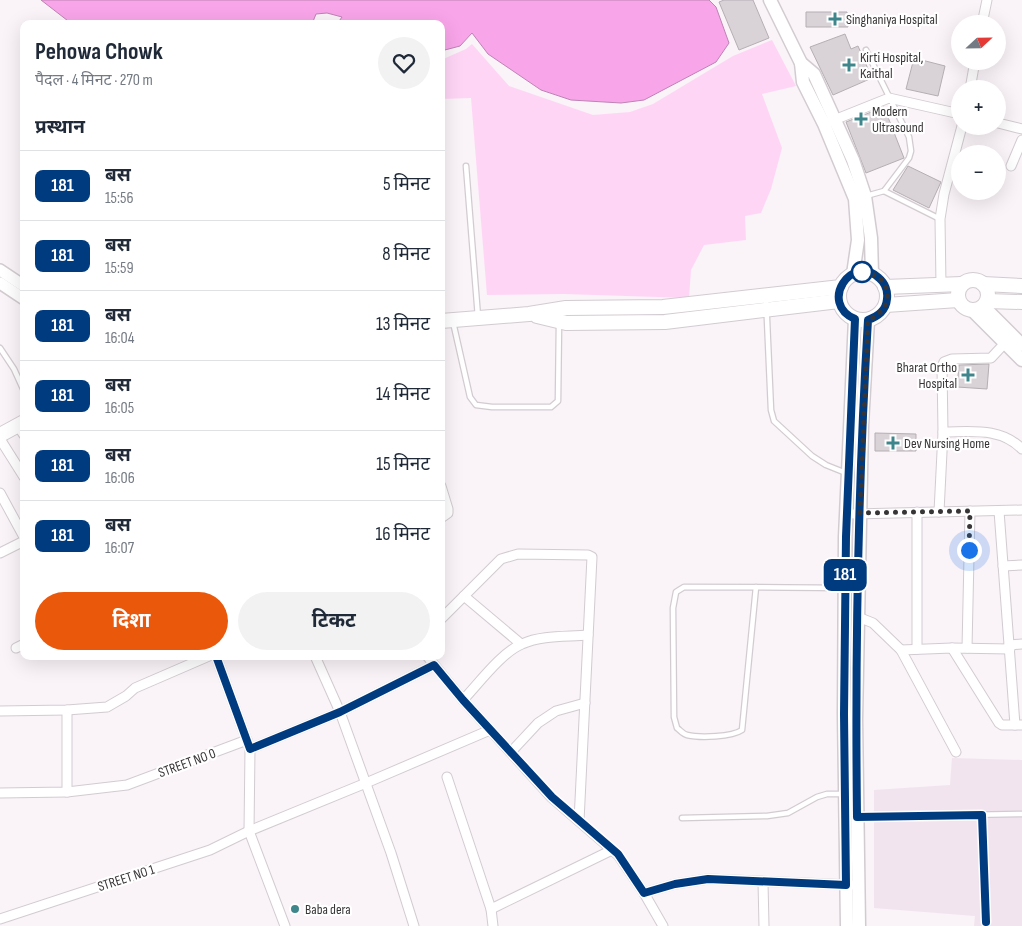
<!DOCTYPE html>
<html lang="hi">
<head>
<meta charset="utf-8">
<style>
  :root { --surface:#fff; --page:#f2f2f3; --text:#1f2937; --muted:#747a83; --line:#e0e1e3; --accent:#ea580c }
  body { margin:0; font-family:"Sofia Sans Condensed","Noto Sans Devanagari",sans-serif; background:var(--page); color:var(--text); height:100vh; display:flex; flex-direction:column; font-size:19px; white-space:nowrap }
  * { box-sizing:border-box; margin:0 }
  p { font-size:16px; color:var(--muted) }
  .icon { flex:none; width:28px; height:28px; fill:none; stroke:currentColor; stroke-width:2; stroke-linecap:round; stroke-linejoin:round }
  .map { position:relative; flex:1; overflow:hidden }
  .side { position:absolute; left:20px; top:20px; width:425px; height:640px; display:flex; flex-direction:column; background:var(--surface); border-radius:10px; box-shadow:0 5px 20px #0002 }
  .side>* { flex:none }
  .badge { padding:0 10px; border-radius:8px; font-size:18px; line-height:32px }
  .needle { width:32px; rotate:68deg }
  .controls { position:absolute; left:951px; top:15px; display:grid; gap:10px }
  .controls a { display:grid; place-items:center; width:55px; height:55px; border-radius:50%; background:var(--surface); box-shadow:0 5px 20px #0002; font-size:25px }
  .you { position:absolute; width:25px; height:25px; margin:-12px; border:4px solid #fff; border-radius:50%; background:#1a73e8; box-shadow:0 0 0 8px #1a73e833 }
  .map>.badge { position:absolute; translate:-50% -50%; box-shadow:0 0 0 2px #fff }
  h2 { padding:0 15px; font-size:19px; line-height:45px }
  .round { display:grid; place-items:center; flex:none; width:52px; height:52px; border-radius:26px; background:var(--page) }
  .summary { display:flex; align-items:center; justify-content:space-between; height:85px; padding:0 15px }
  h1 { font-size:24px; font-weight:700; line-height:38px }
  .button { display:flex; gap:10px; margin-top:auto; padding:10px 15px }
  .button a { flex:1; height:58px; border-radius:30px; background:var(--accent); color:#fff; font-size:20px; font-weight:700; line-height:58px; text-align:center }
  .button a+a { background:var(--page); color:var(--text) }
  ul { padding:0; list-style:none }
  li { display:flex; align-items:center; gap:15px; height:70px; padding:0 15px; border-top:1px solid var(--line) }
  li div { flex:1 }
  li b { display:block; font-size:19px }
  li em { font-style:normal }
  li .badge { min-width:55px; font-weight:700; text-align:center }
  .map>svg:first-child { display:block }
  .built { fill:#f1e4ee }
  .green { fill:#ffd5f6 }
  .water { fill:#f8a5e9; stroke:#be83b4 }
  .building { fill:#d9d3d8; stroke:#b5aeb3 }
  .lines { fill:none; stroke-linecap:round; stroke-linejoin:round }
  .service-casing { stroke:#d2ccd1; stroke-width:7 }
  .minor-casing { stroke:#d2ccd1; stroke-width:11 }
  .tertiary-casing { stroke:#d2ccd1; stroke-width:14 }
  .secondary-casing { stroke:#d2ccd1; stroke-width:15 }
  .primary-casing { stroke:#d2ccd1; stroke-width:16 }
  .service { stroke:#fff; stroke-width:4.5 }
  .minor { stroke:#fff; stroke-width:9 }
  .tertiary { stroke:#fff; stroke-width:11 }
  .secondary { stroke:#fff; stroke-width:12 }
  .primary { stroke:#fff; stroke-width:14 }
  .line-casing { stroke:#fff; stroke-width:11 }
  .line { stroke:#003b80; stroke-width:8 }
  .walk { stroke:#383537; stroke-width:5; stroke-dasharray:0 9 }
  .poi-dot { fill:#3e868b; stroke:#fff; stroke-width:2 }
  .stop-dot { fill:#fff; stroke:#003b80; stroke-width:2.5 }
  .labels { text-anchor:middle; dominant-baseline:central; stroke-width:4.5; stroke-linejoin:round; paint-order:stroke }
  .poi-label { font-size:14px; fill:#383537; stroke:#fff; text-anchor:start }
  .street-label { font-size:14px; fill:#383537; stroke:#fff }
</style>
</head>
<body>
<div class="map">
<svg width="1022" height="926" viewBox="0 0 1022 926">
  <rect width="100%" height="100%" fill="#faf3f8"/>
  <!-- built -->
  <polygon class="built" points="952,758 1022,760 1022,926 974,926 975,916 874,908 874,790 950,785"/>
  <!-- green -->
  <polygon class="green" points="772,40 796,86 762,94 782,148 771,189 761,213 745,216 746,240 704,245 691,270 689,298 564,294 487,295 471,98 441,99 441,60 466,49 472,44 509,86 593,115 630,112 653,104 733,56"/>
  <!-- water -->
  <polygon class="water" points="41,0 709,0 716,7 729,43 716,62 644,100 621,103 571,100 541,90 488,54 472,33 460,46 441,51 441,24 337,24 342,17 327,13 316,14 312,24 72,24"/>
  <!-- building -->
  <g class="building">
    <polygon points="724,0 753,0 769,38 739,50 719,2"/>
    <polygon points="806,12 847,12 848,27 806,27"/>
    <polygon points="845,34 851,49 858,46 872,78 833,95 810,47"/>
    <polygon points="914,58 945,66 938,96 906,89"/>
    <polygon points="884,107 904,158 866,173 846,122"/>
    <polygon points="908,166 941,182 929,208 893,190"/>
    <polygon points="989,364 987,389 957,387 959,365"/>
    <polygon points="875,433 916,434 916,451 875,451"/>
  </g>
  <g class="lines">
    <defs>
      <g id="service">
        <polyline points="466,166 478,317"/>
        <polyline points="884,191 940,219"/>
        <polyline points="866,196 884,191 909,158 911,151 909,137 866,50"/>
        <polyline points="766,297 771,410 774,421 812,456 826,465 846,473"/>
        <polyline points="453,322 470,397 476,405 492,407 551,407 558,401 559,323"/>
        <polyline points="0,348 14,369 24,391"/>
        <path d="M756,587L742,730C732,737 700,738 687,735C683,734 680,730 677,728L674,717L673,608L676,592L684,587C737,587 791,587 844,588"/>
        <polyline points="982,815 986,922"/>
        <polyline points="859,817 1022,814"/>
        <polyline points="682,818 767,816 788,813 817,797 827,794 844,794"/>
      </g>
      <g id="minor">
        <polyline points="982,24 987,0"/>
        <polyline points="970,89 975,61"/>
        <polyline points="829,122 889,98 960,114"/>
        <polyline points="998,123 1022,129"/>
        <polyline points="1011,166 1022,140"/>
        <polyline points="941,285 940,219 944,194 962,126"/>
        <polyline points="17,425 24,435"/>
        <polyline points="943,432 942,367 944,362 952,359 991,358 1005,343"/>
        <polyline points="0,439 24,477"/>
        <polyline points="441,486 448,509 448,513 441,518"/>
        <polyline points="0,493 24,537"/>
        <polyline points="999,511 1015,725"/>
        <polyline points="917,512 917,649"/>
        <path d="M939,512L943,432C971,432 1000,427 1022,449"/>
        <polyline points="854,514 1022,510"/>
        <polyline points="0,553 24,541"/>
        <polyline points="1003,566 1022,565"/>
        <polyline points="464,596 521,644"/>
        <polyline points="858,617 873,623 901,650 956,752"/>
        <polyline points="441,619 501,559 518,554 588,555 592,557 579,821"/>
        <polyline points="1009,645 1022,644"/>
        <polyline points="16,648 24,644"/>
        <polyline points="952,648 999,723 1002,725 1022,725"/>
        <polyline points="967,648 970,511"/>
        <polyline points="901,650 952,648 1010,649"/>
        <polyline points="216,656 250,749 249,831 285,926"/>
        <polyline points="315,656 340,712 391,853 414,926"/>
        <polyline points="427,656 463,700 551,797 618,855 644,893 663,926"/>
        <path d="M463,700C479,683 502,652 522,644C542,635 567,637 588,635"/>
        <polyline points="0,711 67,710 107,707 126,696 135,688 209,656"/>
        <polyline points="250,749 340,712 434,665"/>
        <polyline points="511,752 538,723 556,711 585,703"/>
        <polyline points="447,777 491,909 493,926"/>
        <polyline points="67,792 67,710"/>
        <polyline points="0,793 67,792 127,785 247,740"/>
        <polyline points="763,882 764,926"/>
        <polyline points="644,893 675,884 708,879 852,885"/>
        <polyline points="491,909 612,850"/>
        <polyline points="0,919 210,850 249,831 366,783 490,730"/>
      </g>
      <g id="tertiary">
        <polyline points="0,270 24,286"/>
        <polyline points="0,283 24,299"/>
      </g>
      <g id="secondary">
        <polyline points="770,0 801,63 803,82 824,124 855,199 858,240 853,274"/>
        <polyline points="801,63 814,74 853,160 865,196 871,238 872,274"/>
        <polyline points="983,306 1022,345"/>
        <polyline points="972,310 1022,360"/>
        <polyline points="847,926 844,714 845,537 855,319"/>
        <polyline points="859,926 856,719 862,425 868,320"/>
      </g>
      <g id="primary">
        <circle cx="863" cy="296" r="24"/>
        <circle cx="973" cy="295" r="15"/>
        <polyline points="983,284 1022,286"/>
        <polyline points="885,287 962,284"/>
        <polyline points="987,301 1022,302"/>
        <polyline points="886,305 958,300"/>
        <polyline points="537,316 566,323 665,322 839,301"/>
        <polyline points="441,321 529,314 566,308 663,307 841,287"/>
        <polyline points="0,435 24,422"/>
      </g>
    </defs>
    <!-- service casing -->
    <use href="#service" class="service-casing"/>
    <!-- minor casing -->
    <use href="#minor" class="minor-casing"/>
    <!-- tertiary casing -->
    <use href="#tertiary" class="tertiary-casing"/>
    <!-- secondary casing -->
    <use href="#secondary" class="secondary-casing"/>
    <!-- primary casing -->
    <use href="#primary" class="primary-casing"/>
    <!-- service -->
    <use href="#service" class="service"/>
    <!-- minor -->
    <use href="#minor" class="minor"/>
    <!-- tertiary -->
    <use href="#tertiary" class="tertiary"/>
    <!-- secondary -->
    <use href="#secondary" class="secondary"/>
    <!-- primary -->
    <use href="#primary" class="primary"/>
  </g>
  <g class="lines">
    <defs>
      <path id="line" d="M216,656L250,749L340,712L434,665L463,700L552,797L618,854L644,893L675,884L708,879L846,885L844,714L846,537L855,319C818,303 852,253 879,278C885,283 888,291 887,299C886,311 878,316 868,320C858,486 855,652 857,817L982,815L986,922"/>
    </defs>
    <!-- line casing -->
    <use href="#line" class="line-casing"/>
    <!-- line -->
    <use href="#line" class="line"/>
    <!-- walk -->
    <path class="walk" d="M862,272H859C892,272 898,308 868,320L860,513L970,511L969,550"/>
  </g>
  <!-- markers -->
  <g class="poi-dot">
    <path d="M832.5 11.5h5v5h5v5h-5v5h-5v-5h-5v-5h5z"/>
    <path d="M846.5 57.5h5v5h5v5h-5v5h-5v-5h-5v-5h5z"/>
    <path d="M858.5 111.5h5v5h5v5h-5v5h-5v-5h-5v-5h5z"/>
    <path d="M965.5 367.5h5v5h5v5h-5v5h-5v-5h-5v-5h5z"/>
    <path d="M890.5 435.5h5v5h5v5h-5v5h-5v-5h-5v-5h5z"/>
    <circle cx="295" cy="909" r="5"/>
  </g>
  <circle class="stop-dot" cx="862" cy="272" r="10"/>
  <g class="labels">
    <!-- poi labels -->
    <g class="poi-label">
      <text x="846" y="19">Singhaniya Hospital</text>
      <text x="860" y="57">Kirti Hospital,<tspan x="860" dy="16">Kaithal</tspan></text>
      <text x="872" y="111">Modern<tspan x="872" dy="16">Ultrasound</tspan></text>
      <text x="957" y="367" text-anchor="end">Bharat Ortho<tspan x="957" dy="16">Hospital</tspan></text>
      <text x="904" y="443">Dev Nursing Home</text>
      <text x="305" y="909">Baba dera</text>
    </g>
    <!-- street labels -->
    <g class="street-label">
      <text transform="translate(187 763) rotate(-20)">STREET NO 0</text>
      <text transform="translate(126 878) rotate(-18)">STREET NO 1</text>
    </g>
  </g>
</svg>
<div class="controls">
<a><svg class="needle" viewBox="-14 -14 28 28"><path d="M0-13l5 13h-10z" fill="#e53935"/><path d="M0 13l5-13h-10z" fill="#747a83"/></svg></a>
<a>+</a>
<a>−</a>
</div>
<div class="you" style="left:969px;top:550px"></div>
<b class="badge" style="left:845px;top:575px;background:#003b80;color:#fff">181</b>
<section class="side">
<div class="summary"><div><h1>Pehowa Chowk</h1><p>पैदल · 4 मिनट · 270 m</p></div><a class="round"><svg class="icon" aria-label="heart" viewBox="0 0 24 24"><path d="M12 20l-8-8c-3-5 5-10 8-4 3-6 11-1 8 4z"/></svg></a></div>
<h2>प्रस्थान</h2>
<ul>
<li><span class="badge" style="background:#003b80;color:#fff">181</span><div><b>बस</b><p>15:56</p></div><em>5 मिनट</em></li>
<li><span class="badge" style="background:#003b80;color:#fff">181</span><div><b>बस</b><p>15:59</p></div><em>8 मिनट</em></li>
<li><span class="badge" style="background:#003b80;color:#fff">181</span><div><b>बस</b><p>16:04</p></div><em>13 मिनट</em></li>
<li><span class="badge" style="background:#003b80;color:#fff">181</span><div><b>बस</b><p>16:05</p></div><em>14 मिनट</em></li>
<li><span class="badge" style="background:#003b80;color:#fff">181</span><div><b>बस</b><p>16:06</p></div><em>15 मिनट</em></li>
<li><span class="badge" style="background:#003b80;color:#fff">181</span><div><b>बस</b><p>16:07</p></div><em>16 मिनट</em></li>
</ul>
<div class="button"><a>दिशा</a><a>टिकट</a></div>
</section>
</div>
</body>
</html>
